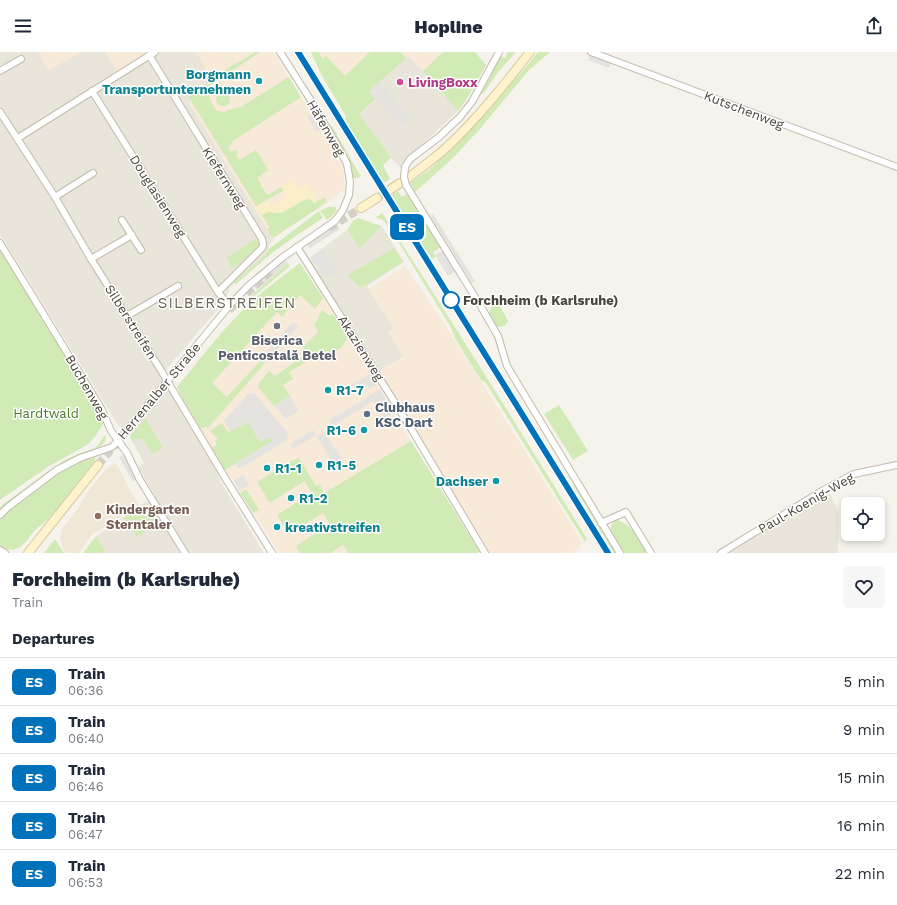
<!DOCTYPE html>
<html lang="en">
<head>
<meta charset="utf-8">
<style>
  :root { --surface:#fff; --page:#f6f6f7; --text:#1f2937; --muted:#747a83; --line:#e0e1e3 }
  body { margin:0; font-family:"Work Sans",sans-serif; background:var(--page); color:var(--text); height:100vh; display:flex; flex-direction:column; font-size:15px; white-space:nowrap }
  * { box-sizing:border-box; margin:0 }
  p { font-size:13px; color:var(--muted) }
  .icon { flex:none; width:22px; height:22px; fill:none; stroke:currentColor; stroke-width:2; stroke-linecap:round; stroke-linejoin:round }
  .map { position:relative; height:501px; overflow:hidden }
  .details { display:flex; flex-direction:column; background:var(--surface); flex:1 }
  .details>* { flex:none }
  .badge { padding:0 8px; border-radius:6px; font-size:14px; line-height:26px }
  .fabs { position:absolute; left:841px; top:445px; display:grid; gap:8px }
  .fabs a { display:grid; place-items:center; width:44px; height:44px; border-radius:6px; background:var(--surface); box-shadow:0 2px 6px #0003; font-size:20px }
  .map>.badge { position:absolute; translate:-50% -50%; box-shadow:0 0 0 2px #fff }
  h2 { padding:0 12px; font-size:15px; line-height:36px }
  .round { display:grid; place-items:center; flex:none; width:42px; height:42px; border-radius:6px; background:var(--page) }
  .head { display:flex; align-items:center; justify-content:space-between; height:68px; padding:0 12px }
  h1 { font-size:19px; font-weight:800; line-height:30px }
  ul { padding:0; list-style:none }
  li { display:flex; align-items:center; gap:12px; height:48px; padding:0 12px; border-top:1px solid var(--line) }
  li div { flex:1 }
  li b { display:block; font-size:15px }
  li em { font-style:normal }
  li .badge { min-width:44px; font-weight:700; text-align:center }
  header { display:flex; justify-content:space-between; align-items:center; height:52px; padding:0 12px; background:var(--surface); font-size:18px; font-weight:800 }
  .map>svg:first-child { display:block }
  .residential { fill:#eae5da }
  .commercial { fill:#f7ead8 }
  .education { fill:#efe8d6 }
  .green { fill:#d2eab5 }
  .sand { fill:#f9efc9 }
  .parking { fill:#e5e3e0 }
  .lines { fill:none; stroke-linecap:round; stroke-linejoin:round }
  .secondary-tunnel { stroke:#d4d0c8; stroke-width:8; stroke-dasharray:8 4; stroke-linecap:butt }
  .minor-casing { stroke:#c2bbae; stroke-width:8 }
  .secondary-casing { stroke:#d6c79b; stroke-width:10 }
  .minor { stroke:#fff; stroke-width:6 }
  .secondary { stroke:#fff3cd; stroke-width:8 }
  .rail { stroke:#9a9a9a; stroke-width:2; stroke-dasharray:5 5; stroke-linecap:butt }
  .minor-bridge-casing { stroke:#c2bbae; stroke-width:8; stroke-linecap:butt }
  .minor-bridge { stroke:#fff; stroke-width:6 }
  .line-casing { stroke:#fff; stroke-width:9 }
  .line { stroke:#0072bc; stroke-width:6 }
  .culture-dot { fill:#0f9aa8; stroke:#fff; stroke-width:1.5 }
  .hotel-dot { fill:#d1479c; stroke:#fff; stroke-width:1.5 }
  .stop-dot { fill:#fff; stroke:#0072bc; stroke-width:2 }
  .worship-dot { fill:#6b7280; stroke:#fff; stroke-width:1.5 }
  .service-dot { fill:#5c6f8a; stroke:#fff; stroke-width:1.5 }
  .education-dot { fill:#8d6e63; stroke:#fff; stroke-width:1.5 }
  .labels { text-anchor:middle; dominant-baseline:central; stroke-width:3; stroke-linejoin:round; paint-order:stroke }
  .culture-label { font-size:13px; font-weight:bold; fill:#0d838f; stroke:#fff; text-anchor:start }
  .hotel-label { font-size:13px; font-weight:bold; fill:#b23c85; stroke:#fff; text-anchor:start }
  .street-label { font-size:13px; fill:#4b4439; stroke:#fff }
  .stop-label { font-size:13px; font-weight:bold; fill:#4b4439; stroke:#fff; text-anchor:start }
  .worship-label { font-size:13px; font-weight:bold; fill:#5b616d; stroke:#fff }
  .service-label { font-size:13px; font-weight:bold; fill:#4e5e75; stroke:#fff; text-anchor:start }
  .park-label { font-size:13px; fill:#4a7f2a; stroke:#fff }
  .education-label { font-size:13px; font-weight:bold; fill:#785e54; stroke:#fff; text-anchor:start }
  .quarter-label { font-size:15px; letter-spacing:1px; fill:#6e6250; stroke:#fff }
</style>
</head>
<body>
<header><svg class="icon" aria-label="menu" viewBox="0 0 24 24"><path d="M4 6h16M4 12h16M4 18h16"/></svg>Hopline<svg class="icon" aria-label="share" viewBox="0 0 24 24"><path d="M12 15V3M7 8l5-5 5 5M5 13v7h14v-7"/></svg></header>
<div class="map">
<svg width="897" height="501" viewBox="0 0 897 501">
  <rect width="100%" height="100%" fill="#f6f3ec"/>
  <!-- residential -->
  <g class="residential">
    <polygon points="0,0 38,0 49,18 80,0 105,0 119,22 154,0 196,0 213,29 188,44 191,49 189,51 274,188 269,192 269,197 264,204 231,234 225,249 168,315 164,323 201,386 223,434 264,501 106,501 96,484 155,444 138,415 144,411 130,385 118,373 0,182"/>
    <polygon points="408,3 423,19 458,59 408,106 400,115 391,106 381,91 359,62 376,48 369,39"/>
    <polygon points="381,174 385,179 404,210 367,234 394,276 388,280 404,304 376,321 308,207 347,178 355,189"/>
    <polygon points="829,439 839,462 838,501 726,501"/>
  </g>
  <!-- commercial -->
  <g class="commercial">
    <polygon points="38,0 80,0 49,18"/>
    <polygon points="105,0 154,0 119,22"/>
    <polygon points="196,0 273,0 336,101 331,105 334,109 340,108 343,116 345,137 318,157 273,186 189,51 191,49 188,44 213,29"/>
    <polygon points="319,0 443,0 423,19 408,3 369,39 376,47 353,55"/>
    <polygon points="300,211 303,216 333,262 348,284 411,389 324,441 356,501 279,501 234,429 225,418 184,349 177,335 220,283 239,262 263,240"/>
    <polygon points="405,214 451,282 580,486 581,494 572,501 489,501 376,321 404,304 388,280 394,276 369,236"/>
  </g>
  <!-- education -->
  <polygon class="education" points="115,411 119,416 129,437 140,453 109,473 92,482 79,501 66,501 63,496 60,486 62,477 79,455 80,452 85,445 85,443 107,416"/>
  <!-- green -->
  <g class="green">
    <path d="M256,0H260L222,25L214,30L208,37C208,45 212,52 217,59L224,60L238,55L239,56L289,25L301,45L231,90L232,92L228,95L231,100L236,97L238,101L236,103L239,108L256,98L268,118L257,126L267,143L282,135L283,139L256,154L188,44L213,29L211,26Z"/>
    <polygon points="311,0 319,0 323,7 326,4 345,24 370,0 400,0 406,6 369,39 376,47 359,62 381,91 391,106 383,113 390,127 383,131 345,68 346,64 322,24"/>
    <polygon points="443,0 475,0 486,13 468,45 458,59 423,19"/>
    <polygon points="508,0 516,0 498,20 484,41 481,42 492,22 491,21 500,4 505,6"/>
    <polygon points="538,0 550,0 529,18 479,78 453,106 415,140 410,131 429,118 473,75 530,10"/>
    <circle cx="223" cy="47" r="7"/>
    <polygon points="332,74 361,125 358,126 352,126 349,108 330,75"/>
    <polygon points="398,139 402,145 407,142 441,195 433,200 436,205 432,207 391,144"/>
    <polygon points="325,145 327,150 273,186 267,177 270,176 262,163 268,160 277,161 288,157 302,149 308,147 312,148 314,151"/>
    <polygon points="328,155 335,155 337,158 331,165 327,168 320,159"/>
    <polygon points="319,159 323,166 297,183 272,201 236,232 235,232 234,230 264,204 269,197"/>
    <path d="M382,161C452,269 520,378 587,487L585,490L486,331L481,328L456,288L450,274L393,181L383,168L377,166L376,165Z"/>
    <polygon points="358,166 381,174 360,196 347,178 353,169"/>
    <polygon points="256,187 260,193 233,217 226,206"/>
    <polygon points="0,196 99,357 103,372 94,386 87,393 49,414 0,448"/>
    <polygon points="394,196 403,210 361,236 348,223"/>
    <polygon points="288,211 290,214 253,245 251,244"/>
    <path d="M300,211L303,216L323,246L315,257L300,243L293,252L282,265L277,260L212,331L227,345L263,306L264,312L208,376L206,375L200,376L184,349L177,335C197,311 216,285 239,262C257,243 279,227 300,211Z"/>
    <polygon points="492,254 500,254 508,269 505,274 497,275 489,261"/>
    <polygon points="322,258 330,264 333,262 348,284 342,295 325,305 320,298 308,306 303,295 319,279 314,274"/>
    <polygon points="303,304 306,310 289,320 293,327 283,333 290,344 274,354 258,335 259,331 269,319 275,324"/>
    <polygon points="559,353 588,399 573,408 544,362"/>
    <polygon points="145,366 163,396 153,402 141,386 138,387 137,386 132,389 130,385"/>
    <polygon points="248,370 260,390 270,384 273,389 225,418 212,396 217,393 215,388 218,387 210,379 222,371 228,380"/>
    <polygon points="106,383 105,390 101,394 92,399 78,404 63,411 25,437 0,458 0,455 5,451 47,420 63,409 78,402 95,396 98,393 104,384"/>
    <polygon points="411,389 479,499 478,501 348,501 343,493 330,501 300,501 296,494 330,472 323,461 289,482 277,463 312,441 304,429 270,451 257,430 291,409 299,406 316,434 320,432 324,441"/>
    <path d="M96,405L94,410C79,428 65,448 49,466C45,470 39,474 35,478C29,484 24,496 15,497C9,499 5,496 0,494V468L6,460L63,418L77,411Z"/>
    <polygon points="572,431 576,434 606,484 619,501 614,501"/>
    <polygon points="246,437 259,458 253,461 240,441"/>
    <polygon points="145,452 157,472 137,485 124,465"/>
    <path d="M617,468C633,473 641,489 649,501H624C621,495 607,479 612,472C613,470 615,469 617,468Z"/>
    <polygon points="96,484 106,501 83,501"/>
    <polygon points="55,487 64,501 44,501"/>
  </g>
  <!-- sand -->
  <polygon class="sand" points="293,128 298,136 307,131 318,149 314,151 312,148 308,147 302,149 282,161 268,160 262,163 259,159 257,160 254,156 267,149 271,155 287,145 282,135"/>
  <!-- parking -->
  <g class="parking">
    <polygon points="590,3 611,11 609,16 588,8"/>
    <polygon points="379,30 411,65 401,74 369,39"/>
    <polygon points="313,61 322,77 317,80 307,65"/>
    <polygon points="433,162 475,229 472,231 430,164"/>
    <polygon points="336,171 340,177 310,196 307,191"/>
    <polygon points="322,197 338,219 327,227 311,205"/>
    <polygon points="443,198 456,219 448,224 435,203"/>
    <polygon points="285,208 288,211 257,238 253,234"/>
    <polygon points="293,270 298,275 264,312 263,306 262,305"/>
    <polygon points="371,322 377,332 369,337 365,331 355,338 352,333"/>
    <polygon points="380,337 394,361 385,367 373,349 332,374 329,368 371,343"/>
    <polygon points="249,341 254,341 287,380 288,384 287,388 239,417 235,412 273,388 270,385 260,390 248,370 231,379 224,369"/>
    <polygon points="290,344 299,359 286,367 274,354"/>
    <polygon points="313,378 316,383 293,397 290,392"/>
    <polygon points="324,380 347,415 339,420 317,384"/>
    <polygon points="124,402 127,406 138,427 133,430 119,405"/>
    <polygon points="243,423 249,433 239,438 234,429"/>
  </g>
  <g class="lines">
    <!-- secondary-tunnel -->
    <g class="secondary-tunnel">
      <polyline points="377,146 388,139"/>
      <polyline points="329,176 361,156"/>
      <polyline points="229,258 272,218"/>
      <polyline points="98,413 117,391"/>
    </g>
    <defs>
      <g id="minor">
        <polyline points="591,0 897,115"/>
        <polyline points="149,3 262,187 263,193 262,196 218,240"/>
        <polyline points="0,19 21,7"/>
        <polyline points="92,39 218,240 229,254"/>
        <polyline points="0,60 55,145 91,207 162,320 227,429 272,501"/>
        <polyline points="18,86 155,0"/>
        <polyline points="405,115 410,107 439,85 460,65 472,50 499,0"/>
        <polyline points="406,133 480,253 498,284 507,314 620,501"/>
        <polyline points="55,145 93,121"/>
        <polyline points="122,168 141,198"/>
        <polyline points="0,191 101,356 111,379 127,401 140,428 185,501"/>
        <polyline points="297,195 304,206 412,378 485,501"/>
        <polyline points="91,207 132,183"/>
        <polyline points="127,264 178,234"/>
        <polyline points="0,463 8,455 57,418 80,406 112,395 119,388 229,254 248,234 283,205 335,169 343,158 349,143 350,130 347,112 342,102 310,47 280,0"/>
        <polyline points="601,471 626,460 651,501"/>
        <polyline points="0,498 5,501"/>
        <polyline points="721,501 822,439 854,422 897,413"/>
      </g>
      <g id="secondary">
        <path d="M408,126C421,116 435,106 447,95C478,66 504,33 530,0"/>
        <polyline points="388,139 400,131"/>
        <polyline points="361,156 377,146"/>
        <polyline points="28,501 98,413"/>
      </g>
    </defs>
    <!-- minor casing -->
    <use href="#minor" class="minor-casing"/>
    <!-- secondary casing -->
    <use href="#secondary" class="secondary-casing"/>
    <!-- minor -->
    <use href="#minor" class="minor"/>
    <!-- secondary -->
    <use href="#secondary" class="secondary"/>
    <!-- rail -->
    <polyline class="rail" points="298,0 608,501"/>
    <defs>
      <polyline id="minor-bridge" points="405,115 404,125 406,133"/>
    </defs>
    <!-- minor-bridge casing -->
    <use href="#minor-bridge" class="minor-bridge-casing"/>
    <!-- minor-bridge -->
    <use href="#minor-bridge" class="minor-bridge"/>
  </g>
  <g class="lines">
    <defs>
      <polyline id="line" points="298,0 608,501"/>
    </defs>
    <!-- line casing -->
    <use href="#line" class="line-casing"/>
    <!-- line -->
    <use href="#line" class="line"/>
  </g>
  <!-- markers -->
  <g class="culture-dot">
    <circle cx="259" cy="29" r="4"/>
    <circle cx="328" cy="338" r="4"/>
    <circle cx="364" cy="378" r="4"/>
    <circle cx="319" cy="413" r="4"/>
    <circle cx="267" cy="416" r="4"/>
    <circle cx="496" cy="429" r="4"/>
    <circle cx="291" cy="446" r="4"/>
    <circle cx="277" cy="475" r="4"/>
  </g>
  <circle class="hotel-dot" cx="400" cy="30" r="4"/>
  <circle class="stop-dot" cx="451" cy="248" r="8"/>
  <circle class="worship-dot" cx="277" cy="274" r="4"/>
  <circle class="service-dot" cx="367" cy="362" r="4"/>
  <circle class="education-dot" cx="98" cy="464" r="4"/>
  <g class="labels">
    <!-- culture labels -->
    <g class="culture-label">
      <text x="251" y="22" text-anchor="end">Borgmann<tspan x="251" dy="15">Transportunternehmen</tspan></text>
      <text x="336" y="338">R1-7</text>
      <text x="356" y="378" text-anchor="end">R1-6</text>
      <text x="327" y="413">R1-5</text>
      <text x="275" y="416">R1-1</text>
      <text x="488" y="429" text-anchor="end">Dachser</text>
      <text x="299" y="446">R1-2</text>
      <text x="285" y="475">kreativstreifen</text>
    </g>
    <!-- hotel labels -->
    <g class="hotel-label">
      <text x="408" y="30">LivingBoxx</text>
    </g>
    <!-- street labels -->
    <g class="street-label">
      <text transform="translate(744 58) rotate(21)">Kutschenweg</text>
      <text transform="translate(326 76) rotate(60)">Häfenweg</text>
      <text transform="translate(224 126) rotate(58)">Kiefernweg</text>
      <text transform="translate(158 144) rotate(58)">Douglasienweg</text>
      <text transform="translate(131 270) rotate(58)">Silberstreifen</text>
      <text transform="translate(361 296) rotate(58)">Akazienweg</text>
      <text transform="translate(87 335) rotate(60)">Buchenweg</text>
      <text transform="translate(159 339) rotate(-50)">Herrenalber Straße</text>
      <text transform="translate(806 451) rotate(-30)">Paul-Koenig-Weg</text>
    </g>
    <!-- stop labels -->
    <g class="stop-label">
      <text x="463" y="248">Forchheim (b Karlsruhe)</text>
    </g>
    <!-- worship labels -->
    <g class="worship-label">
      <text x="277" y="288">Biserica<tspan x="277" dy="15">Penticostală Betel</tspan></text>
    </g>
    <!-- service labels -->
    <g class="service-label">
      <text x="375" y="355">Clubhaus<tspan x="375" dy="15">KSC Dart</tspan></text>
    </g>
    <!-- park labels -->
    <g class="park-label">
      <text x="46" y="361">Hardtwald</text>
    </g>
    <!-- education labels -->
    <g class="education-label">
      <text x="106" y="457">Kindergarten<tspan x="106" dy="15">Sterntaler</tspan></text>
    </g>
    <!-- quarter labels -->
    <g class="quarter-label">
      <text x="227" y="251">SILBERSTREIFEN</text>
    </g>
  </g>
</svg>
<div class="fabs">
<a><svg class="icon" aria-label="locate" viewBox="0 0 24 24"><circle cx="12" cy="12" r="6"/><path d="M12 2v4M12 18v4M2 12h4M18 12h4"/></svg></a>
</div>
<b class="badge" style="left:407px;top:175px;background:#0072bc;color:#fff">ES</b>
</div>
<section class="details">
<div class="head"><div><h1>Forchheim (b Karlsruhe)</h1><p>Train</p></div><a class="round"><svg class="icon" aria-label="heart" viewBox="0 0 24 24"><path d="M12 20l-8-8c-3-5 5-10 8-4 3-6 11-1 8 4z"/></svg></a></div>
<h2>Departures</h2>
<ul>
<li><span class="badge" style="background:#0072bc;color:#fff">ES</span><div><b>Train</b><p>06:36</p></div><em>5 min</em></li>
<li><span class="badge" style="background:#0072bc;color:#fff">ES</span><div><b>Train</b><p>06:40</p></div><em>9 min</em></li>
<li><span class="badge" style="background:#0072bc;color:#fff">ES</span><div><b>Train</b><p>06:46</p></div><em>15 min</em></li>
<li><span class="badge" style="background:#0072bc;color:#fff">ES</span><div><b>Train</b><p>06:47</p></div><em>16 min</em></li>
<li><span class="badge" style="background:#0072bc;color:#fff">ES</span><div><b>Train</b><p>06:53</p></div><em>22 min</em></li>
</ul>
</section>
</body>
</html>
